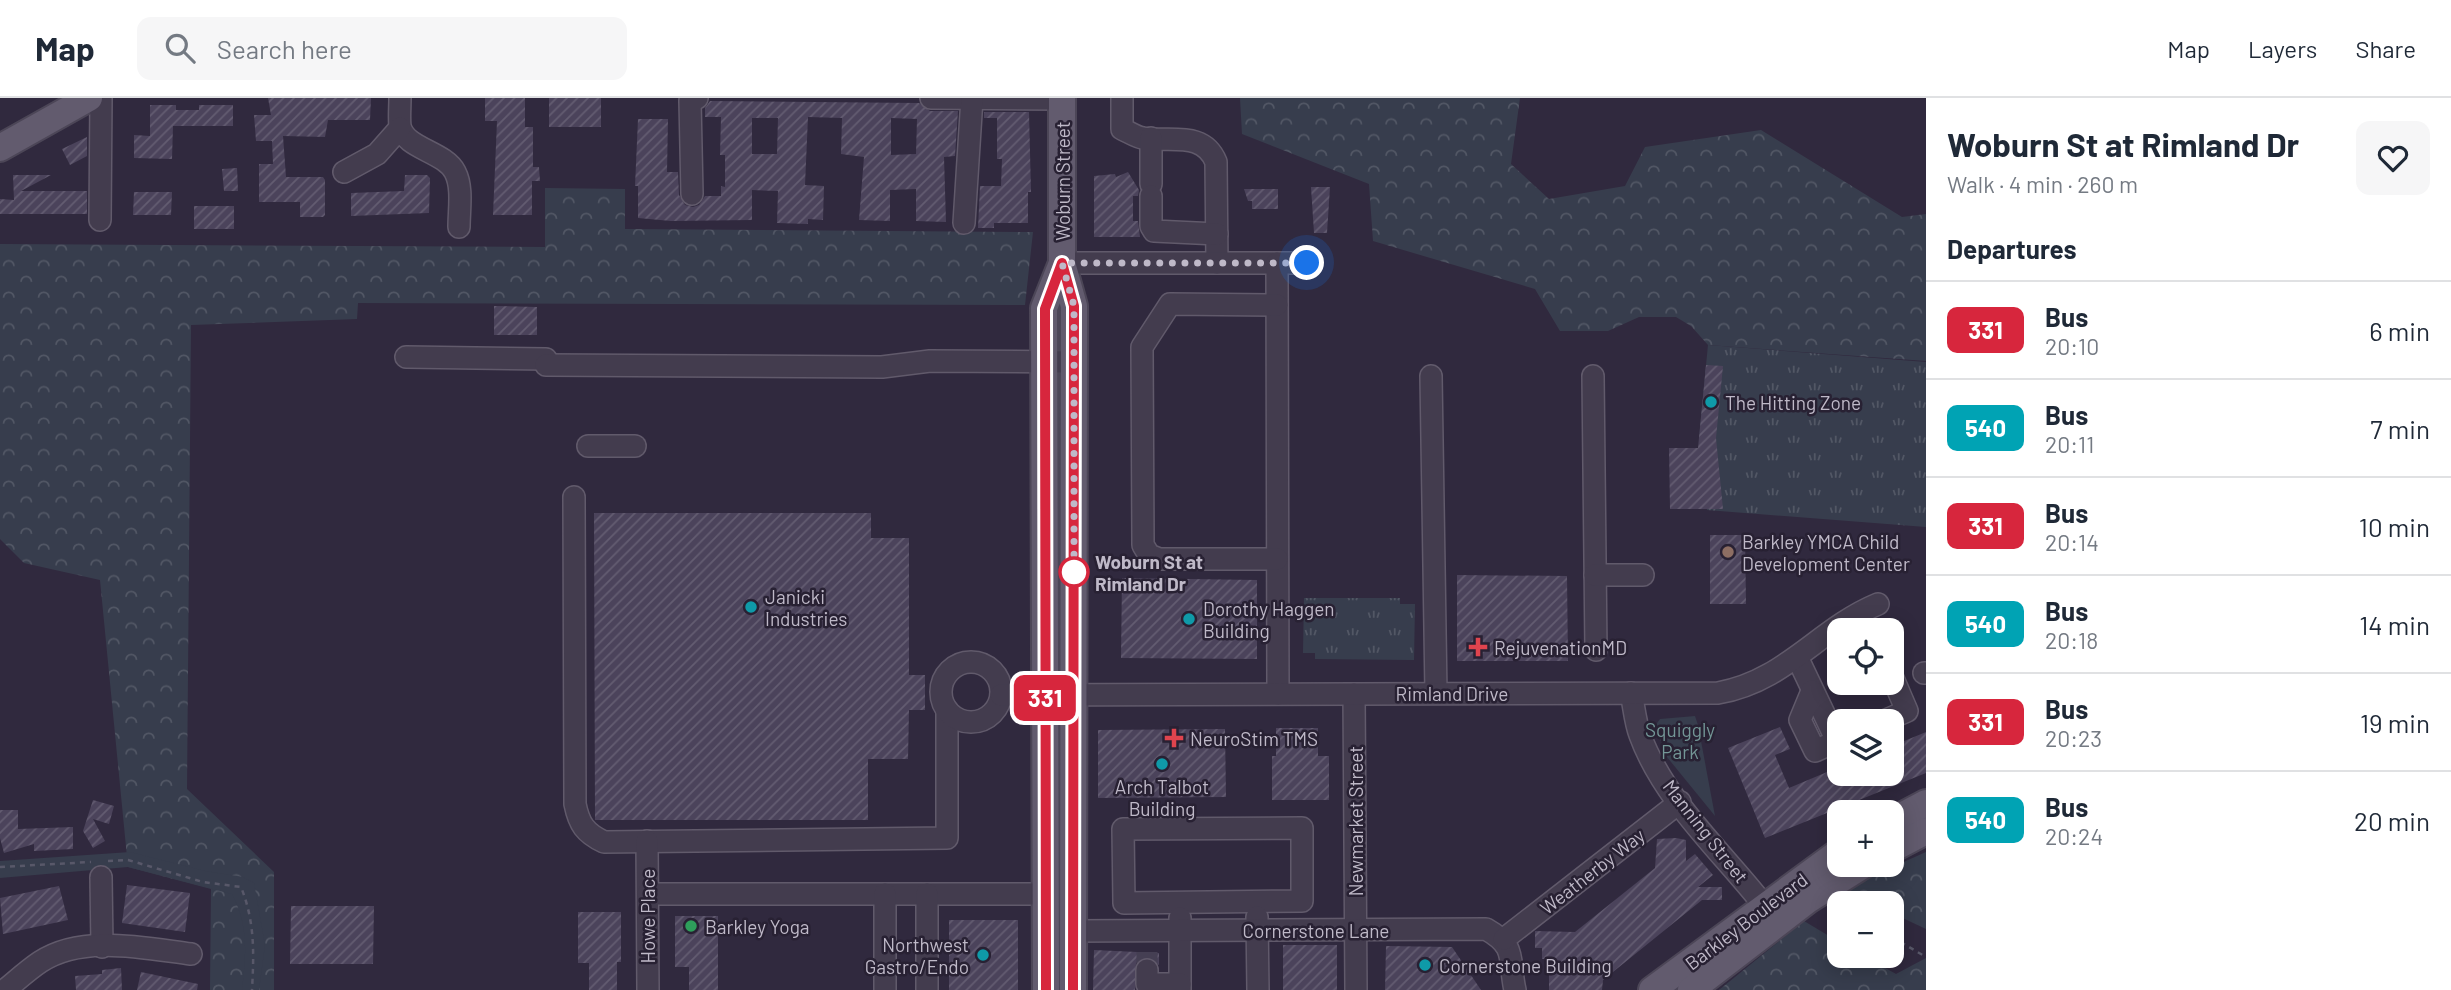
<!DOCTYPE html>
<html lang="en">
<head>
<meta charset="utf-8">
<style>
  :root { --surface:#fff; --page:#f6f6f7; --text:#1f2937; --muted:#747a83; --line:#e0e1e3 }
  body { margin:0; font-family:Barlow,sans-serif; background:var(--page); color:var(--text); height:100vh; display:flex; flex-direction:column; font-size:26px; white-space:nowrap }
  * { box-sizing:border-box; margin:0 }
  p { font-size:23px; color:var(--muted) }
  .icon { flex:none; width:38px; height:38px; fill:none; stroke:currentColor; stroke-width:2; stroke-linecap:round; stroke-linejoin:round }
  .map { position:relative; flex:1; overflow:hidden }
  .panel { display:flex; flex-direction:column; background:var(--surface); width:525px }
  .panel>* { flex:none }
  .badge { padding:0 14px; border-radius:10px; font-size:24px; line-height:46px }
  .fabs { position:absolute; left:1827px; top:520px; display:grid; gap:14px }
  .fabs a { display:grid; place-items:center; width:77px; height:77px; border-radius:14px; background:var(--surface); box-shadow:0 4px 18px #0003; font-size:35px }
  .you { position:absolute; width:35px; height:35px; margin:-18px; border:5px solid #fff; border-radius:50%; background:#1a73e8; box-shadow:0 0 0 10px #1a73e833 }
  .map>.badge { position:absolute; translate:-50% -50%; box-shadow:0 0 0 4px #fff }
  h2 { padding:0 21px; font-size:26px; line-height:63px }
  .round { display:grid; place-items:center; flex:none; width:74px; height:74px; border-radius:14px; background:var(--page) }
  .head { display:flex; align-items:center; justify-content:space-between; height:119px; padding:0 21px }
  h1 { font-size:33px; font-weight:700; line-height:52px }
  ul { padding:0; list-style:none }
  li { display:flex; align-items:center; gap:21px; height:98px; padding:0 21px; border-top:2px solid var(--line) }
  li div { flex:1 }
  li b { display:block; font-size:26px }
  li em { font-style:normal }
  li .badge { min-width:77px; font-weight:700; text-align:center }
  header { display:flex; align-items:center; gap:42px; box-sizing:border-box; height:98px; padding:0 35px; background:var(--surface); border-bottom:2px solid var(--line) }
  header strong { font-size:33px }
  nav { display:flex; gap:38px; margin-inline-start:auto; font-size:24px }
  .search { width:490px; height:63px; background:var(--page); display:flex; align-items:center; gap:18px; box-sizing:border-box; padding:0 24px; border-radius:14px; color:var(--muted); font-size:26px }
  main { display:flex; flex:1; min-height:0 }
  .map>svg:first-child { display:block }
  .grass { fill:url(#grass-tufts) }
  .forest { fill:url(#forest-crowns) }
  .green { fill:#373d4d }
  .building { fill:url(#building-hatch); fill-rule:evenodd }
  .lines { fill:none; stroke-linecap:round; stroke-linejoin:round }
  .minor-tunnel { stroke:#453f53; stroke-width:21; stroke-dasharray:21 10; stroke-linecap:butt }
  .minor-casing { stroke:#615a6b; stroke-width:24 }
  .major-casing { stroke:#4c4657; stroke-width:30 }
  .path { stroke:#585869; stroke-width:2.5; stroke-dasharray:5 5; stroke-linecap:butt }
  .minor { stroke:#433c4e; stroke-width:21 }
  .major { stroke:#625b6e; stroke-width:26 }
  .line-casing { stroke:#fff; stroke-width:16 }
  .line { stroke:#d7263d; stroke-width:10 }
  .walk { stroke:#bfb9c8; stroke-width:7; stroke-dasharray:0 12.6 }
  .culture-dot { fill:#0f9aa8; stroke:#282133; stroke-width:2.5 }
  .education-dot { fill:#8d6e63; stroke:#282133; stroke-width:2.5 }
  .stop-dot { fill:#fff; stroke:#d7263d; stroke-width:3.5 }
  .health-dot { fill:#e0444e; stroke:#282133; stroke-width:2.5 }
  .leisure-dot { fill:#2e9e5b; stroke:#282133; stroke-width:2.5 }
  .labels { text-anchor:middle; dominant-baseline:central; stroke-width:5; stroke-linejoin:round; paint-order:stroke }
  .street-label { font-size:19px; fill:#bfb9c8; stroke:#282133 }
  .poi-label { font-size:19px; fill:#bfb9c8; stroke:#282133; text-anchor:start }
  .stop-label { font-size:19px; font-weight:bold; fill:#bfb9c8; stroke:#282133; text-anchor:start }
  .park-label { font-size:19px; fill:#739696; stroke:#282133 }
</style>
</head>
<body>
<header>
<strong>Map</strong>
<div class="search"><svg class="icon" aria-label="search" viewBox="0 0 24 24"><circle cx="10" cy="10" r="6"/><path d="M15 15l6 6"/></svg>Search here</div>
<nav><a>Map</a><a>Layers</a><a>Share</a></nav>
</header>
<main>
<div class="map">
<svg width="1926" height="892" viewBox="0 0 1926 892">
  <defs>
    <pattern id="grass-tufts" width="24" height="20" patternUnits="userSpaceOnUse" patternTransform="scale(1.75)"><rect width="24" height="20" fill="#373d4d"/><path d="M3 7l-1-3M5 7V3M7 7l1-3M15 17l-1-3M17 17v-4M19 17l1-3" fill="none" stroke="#525765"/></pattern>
    <pattern id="forest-crowns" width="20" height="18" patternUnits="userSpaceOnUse" patternTransform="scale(1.75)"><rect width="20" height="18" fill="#373d4d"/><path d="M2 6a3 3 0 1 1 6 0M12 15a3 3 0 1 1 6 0" fill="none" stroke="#525765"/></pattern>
    <pattern id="building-hatch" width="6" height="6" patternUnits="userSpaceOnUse" patternTransform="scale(1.75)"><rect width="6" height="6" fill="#4b435b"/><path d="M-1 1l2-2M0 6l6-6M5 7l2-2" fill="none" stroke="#635c71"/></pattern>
  </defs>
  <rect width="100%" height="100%" fill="#30293e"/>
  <!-- grass -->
  <g class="grass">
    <polygon points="1708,247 1926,264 1926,429 1707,412 1699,341"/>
    <polygon points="1304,500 1400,500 1400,506 1415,506 1414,562 1315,561 1315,555 1303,555"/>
  </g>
  <!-- forest -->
  <g class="forest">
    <polygon points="1240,0 1520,0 1511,66 1549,101 1625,88 1645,49 1761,32 1902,119 1926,116 1926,263 1708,247 1691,228 1676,219 1639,219 1608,233 1560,233 1535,191 1373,143 1369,86 1242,36"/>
    <polygon points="545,90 625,91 625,131 1033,134 1025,207 358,205 357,221 191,227 187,691 274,774 274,892 210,892 211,791 128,769 100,482 24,465 0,441 0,146 545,149"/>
    <polygon points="1926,754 1926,831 1892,815 1892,805 1869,805 1841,792"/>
    <polygon points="1804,823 1839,844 1839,858 1864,858 1896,876 1926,860 1926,892 1719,892"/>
  </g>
  <!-- green -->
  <g class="green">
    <polygon points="1695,618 1698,627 1715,718 1667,659 1655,628 1660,621"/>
    <path d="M130,754L205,773L243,779L254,785L265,847L259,892H242C246,857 249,828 232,796L128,769L0,780V763Z"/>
  </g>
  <!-- building -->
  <g class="building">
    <polygon points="268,0 371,0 370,22 328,22 325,39 283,38 286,79 323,79 325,82 325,117 323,119 300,119 300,104 259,104 259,66 273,66 272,43 256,43 254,17 271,17"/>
    <polygon points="485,0 525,0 525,29 533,29 533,69 539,69 540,83 532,83 532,117 493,117 497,23 485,23"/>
    <rect x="549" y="0" width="52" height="29"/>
    <path d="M710,3L919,5L930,13H958L955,58L944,59L946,124L916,123V91L890,92V123L859,122L864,59L841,56L842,20L808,19L805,87L824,88L823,122L808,121V126L777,125L778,93L752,92V122L671,123L638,120V88H635L638,21H668L667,74H678L679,97L685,107L693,109L699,107L705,98H721V88L725,89V57H720L721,19H705V10ZM752,20H778L777,56H752ZM891,20L917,21L916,56L891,57Z"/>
    <polygon points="150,7 176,7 176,12 199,12 199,7 233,7 233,28 173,28 172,61 134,60 134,37 150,38"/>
    <polygon points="984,14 1029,14 1031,94 1028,94 1028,125 994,125 994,130 978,130 980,88 1001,88 1002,61 997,61 997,20 984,20"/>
    <polygon points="87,39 87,58 70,67 62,51"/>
    <polygon points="237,70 238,93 224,93 222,71"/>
    <polygon points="1128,74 1139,92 1138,98 1133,98 1133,123 1138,123 1140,139 1094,139 1094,78 1115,76 1116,79"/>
    <polygon points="13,77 51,77 21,93 87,93 87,116 0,116 0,101 14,102"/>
    <polygon points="405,77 427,77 430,80 429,115 351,118 351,95 404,93"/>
    <polygon points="1311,89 1330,89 1327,135 1314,135"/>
    <polygon points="1244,91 1278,91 1278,111 1252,111 1252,103 1248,103"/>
    <polygon points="134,94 172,94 171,117 133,117"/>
    <rect x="194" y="108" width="40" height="23"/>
    <polygon points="494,208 537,209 537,237 494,237"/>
    <polygon points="1706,267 1723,268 1716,340 1723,411 1670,411 1669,350 1698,350"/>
    <polygon points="594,415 871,415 871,440 909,440 909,577 925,577 925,612 909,612 908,661 868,661 868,722 595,722"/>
    <polygon points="1710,437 1745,437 1746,506 1710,506"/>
    <polygon points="1457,477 1567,478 1568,563 1457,563"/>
    <polygon points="1122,480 1257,482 1257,561 1121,560"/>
    <polygon points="1780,629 1790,651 1775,657 1789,690 1839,669 1839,676 1892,676 1892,648 1926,634 1926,675 1765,740 1728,650"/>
    <polygon points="1276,630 1318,630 1318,658 1329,658 1329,702 1272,702 1272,658 1276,658"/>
    <polygon points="1225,631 1226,699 1098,700 1098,632"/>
    <polygon points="93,702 114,708 109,726 93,721 105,743 93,750 83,733"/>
    <polygon points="0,712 18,712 18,731 73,729 73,751 34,753 34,746 4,755 0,740"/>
    <polygon points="1676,740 1686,742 1686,763 1695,756 1713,777 1698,789 1722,789 1722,802 1702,802 1603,882 1602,892 1549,892 1549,861 1542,861 1542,850 1535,850 1535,833 1575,834 1655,770 1657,741"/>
    <polygon points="127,787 190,795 185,834 122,825"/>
    <polygon points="59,788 68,822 3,836 0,800"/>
    <polygon points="291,808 374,808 373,866 290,866"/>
    <polygon points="578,814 621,814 621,864 617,864 617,892 589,892 589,865 578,865"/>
    <polygon points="675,818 718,818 718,892 689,892 689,869 675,869"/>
    <rect x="949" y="822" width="69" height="70"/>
    <rect x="1283" y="847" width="54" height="45"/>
    <polygon points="1386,848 1452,849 1481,892 1385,892"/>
    <polygon points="1094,852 1159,855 1159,867 1148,859 1136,865 1135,892 1093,892"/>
    <polygon points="121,870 122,892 76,892 75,878 102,876 102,872"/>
    <polygon points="141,874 198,886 197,892 137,892"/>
  </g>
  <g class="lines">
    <!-- minor-tunnel -->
    <polyline class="minor-tunnel" points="1147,854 1147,872"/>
    <defs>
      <g id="minor">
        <path d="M400,0C400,9 399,20 400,28C405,51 444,53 455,74C463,89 459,112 459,129"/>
        <polyline points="931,0 1062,1"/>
        <path d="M1122,0V31C1129,34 1136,39 1143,40C1170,45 1203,32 1216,64L1217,165"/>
        <polyline points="1151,40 1151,86"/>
        <polyline points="344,74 377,56 400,30"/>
        <polyline points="692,96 690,3 697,0"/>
        <polyline points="1151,98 1151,128 1154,133 1217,136"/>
        <polyline points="100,122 101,0"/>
        <polyline points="964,125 972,0"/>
        <polyline points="1062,165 1307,165"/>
        <polyline points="1277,165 1278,596"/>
        <polyline points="1277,207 1170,206 1142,249 1143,447 1149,457 1159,461 1277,461"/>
        <polyline points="406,259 546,261"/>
        <polyline points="546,267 882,269 930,263 1074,264"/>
        <polyline points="1431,278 1436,595"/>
        <polyline points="1593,278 1596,552"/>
        <polyline points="588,348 635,348"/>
        <path d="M574,399L575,706C579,726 585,735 604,744L947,740V612"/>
        <polyline points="1595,477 1643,477"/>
        <polyline points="1798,561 1837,643 1839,642"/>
        <circle cx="971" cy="594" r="30"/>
        <polyline points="1924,575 1926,575"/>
        <polyline points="1812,593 1800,622 1815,653 1837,643"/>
        <path d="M1631,595C1634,608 1635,624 1640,637C1665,706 1730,761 1773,819"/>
        <polyline points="1354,596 1356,892"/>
        <path d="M1001,597L1718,595C1786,583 1818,531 1878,506"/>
        <polyline points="1884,623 1907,613 1892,578"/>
        <polygon points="1302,730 1302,803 1124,805 1123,731"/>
        <polyline points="647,743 648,892"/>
        <polyline points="101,779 102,849"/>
        <polyline points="648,796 1045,796"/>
        <polyline points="885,796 885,892"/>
        <polyline points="1257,819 1258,892"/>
        <polyline points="1180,820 1180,892"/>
        <path d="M1073,833L1486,831C1518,849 1508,861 1515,892"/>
        <polyline points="1504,841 1680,704"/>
        <polyline points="1147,872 1147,886 1180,886"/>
        <path d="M5,892C16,883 28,872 40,864C82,836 144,850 191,856"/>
        <polyline points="927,892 927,796"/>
      </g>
      <g id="major">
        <polyline points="1062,0 1062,165 1074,208 1073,892"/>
        <polyline points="0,50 89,0"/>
        <polyline points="1892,723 1926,705"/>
        <polyline points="1892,751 1926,733"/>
        <polyline points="1046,892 1044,210 1062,165"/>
        <polyline points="1652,892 1839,754"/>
        <polyline points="1691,892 1808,802 1865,766"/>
      </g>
    </defs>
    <!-- minor casing -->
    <use href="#minor" class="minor-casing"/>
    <!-- major casing -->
    <use href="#major" class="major-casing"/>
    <!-- path -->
    <g class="path">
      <path d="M108,763L128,762L203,784L241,789C255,824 254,855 252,892"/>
      <polyline points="0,769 91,764"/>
      <polyline points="1892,839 1926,859"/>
    </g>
    <!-- minor -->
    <use href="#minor" class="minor"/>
    <!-- major -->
    <use href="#major" class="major"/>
  </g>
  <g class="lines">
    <defs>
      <polyline id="line" points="1046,892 1045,211 1062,165 1074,208 1073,892"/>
    </defs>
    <!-- line casing -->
    <use href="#line" class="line-casing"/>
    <!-- line -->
    <use href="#line" class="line"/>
    <!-- walk -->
    <polyline class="walk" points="1074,474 1074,484 1074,208 1062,165 1307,165"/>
  </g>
  <!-- markers -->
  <g class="culture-dot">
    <circle cx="1711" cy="304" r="7"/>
    <circle cx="751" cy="509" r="7"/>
    <circle cx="1189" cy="521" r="7"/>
    <circle cx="1162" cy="666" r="7"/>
    <circle cx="983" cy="857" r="7"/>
    <circle cx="1425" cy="867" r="7"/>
  </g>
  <circle class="education-dot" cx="1728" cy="454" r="7"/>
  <circle class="stop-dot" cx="1074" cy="474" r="14"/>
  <g class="health-dot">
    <path d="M1474.5 538.5h7v7h7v7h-7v7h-7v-7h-7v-7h7z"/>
    <path d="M1170.5 629.5h7v7h7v7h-7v7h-7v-7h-7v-7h7z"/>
  </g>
  <circle class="leisure-dot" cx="691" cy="828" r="7"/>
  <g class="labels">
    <!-- street labels -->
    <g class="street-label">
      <text transform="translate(1062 83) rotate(-90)">Woburn Street</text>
      <text x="1452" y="595">Rimland Drive</text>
      <text transform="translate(1355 723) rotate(-90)">Newmarket Street</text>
      <text transform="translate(1706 733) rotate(52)">Manning Street</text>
      <text transform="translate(1592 773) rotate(-38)">Weatherby Way</text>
      <text transform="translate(647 818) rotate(-90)">Howe Place</text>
      <text transform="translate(1746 823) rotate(-37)">Barkley Boulevard</text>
      <text x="1316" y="832">Cornerstone Lane</text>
    </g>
    <!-- poi labels -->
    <g class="poi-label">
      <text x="1725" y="304">The Hitting Zone</text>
      <text x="1742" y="443">Barkley YMCA Child<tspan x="1742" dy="22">Development Center</tspan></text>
      <text x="765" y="498">Janicki<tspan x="765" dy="22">Industries</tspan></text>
      <text x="1203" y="510">Dorothy Haggen<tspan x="1203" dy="22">Building</tspan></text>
      <text x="1494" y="549">RejuvenationMD</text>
      <text x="1190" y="640">NeuroStim TMS</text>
      <text x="1162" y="688" text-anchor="middle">Arch Talbot<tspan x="1162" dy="22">Building</tspan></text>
      <text x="705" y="828">Barkley Yoga</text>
      <text x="969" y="846" text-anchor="end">Northwest<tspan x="969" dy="22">Gastro/Endo</tspan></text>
      <text x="1439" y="867">Cornerstone Building</text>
    </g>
    <!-- stop labels -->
    <g class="stop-label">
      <text x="1095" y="463">Woburn St at<tspan x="1095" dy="22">Rimland Dr</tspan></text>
    </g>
    <!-- park labels -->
    <g class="park-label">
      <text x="1680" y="631">Squiggly<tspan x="1680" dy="22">Park</tspan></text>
    </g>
  </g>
</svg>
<div class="fabs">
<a><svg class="icon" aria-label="locate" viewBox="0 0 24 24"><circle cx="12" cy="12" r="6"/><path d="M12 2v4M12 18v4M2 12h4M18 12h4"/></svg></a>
<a><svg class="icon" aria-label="layers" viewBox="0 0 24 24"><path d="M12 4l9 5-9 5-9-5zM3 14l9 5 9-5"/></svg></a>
<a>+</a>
<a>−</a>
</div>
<div class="you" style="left:1307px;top:165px"></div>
<b class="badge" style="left:1045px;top:600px;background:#d7263d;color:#fff">331</b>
</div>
<section class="panel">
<div class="head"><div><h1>Woburn St at Rimland Dr</h1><p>Walk · 4 min · 260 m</p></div><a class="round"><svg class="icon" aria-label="heart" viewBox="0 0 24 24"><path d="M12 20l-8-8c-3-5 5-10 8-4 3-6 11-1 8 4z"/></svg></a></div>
<h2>Departures</h2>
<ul>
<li><span class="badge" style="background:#d7263d;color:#fff">331</span><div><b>Bus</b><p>20:10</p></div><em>6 min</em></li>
<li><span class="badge" style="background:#00a3b4;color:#fff">540</span><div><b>Bus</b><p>20:11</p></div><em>7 min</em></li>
<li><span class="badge" style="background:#d7263d;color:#fff">331</span><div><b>Bus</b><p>20:14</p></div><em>10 min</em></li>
<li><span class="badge" style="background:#00a3b4;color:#fff">540</span><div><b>Bus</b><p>20:18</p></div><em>14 min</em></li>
<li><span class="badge" style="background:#d7263d;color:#fff">331</span><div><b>Bus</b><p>20:23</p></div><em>19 min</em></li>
<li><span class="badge" style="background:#00a3b4;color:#fff">540</span><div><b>Bus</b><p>20:24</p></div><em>20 min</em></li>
</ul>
</section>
</main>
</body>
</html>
